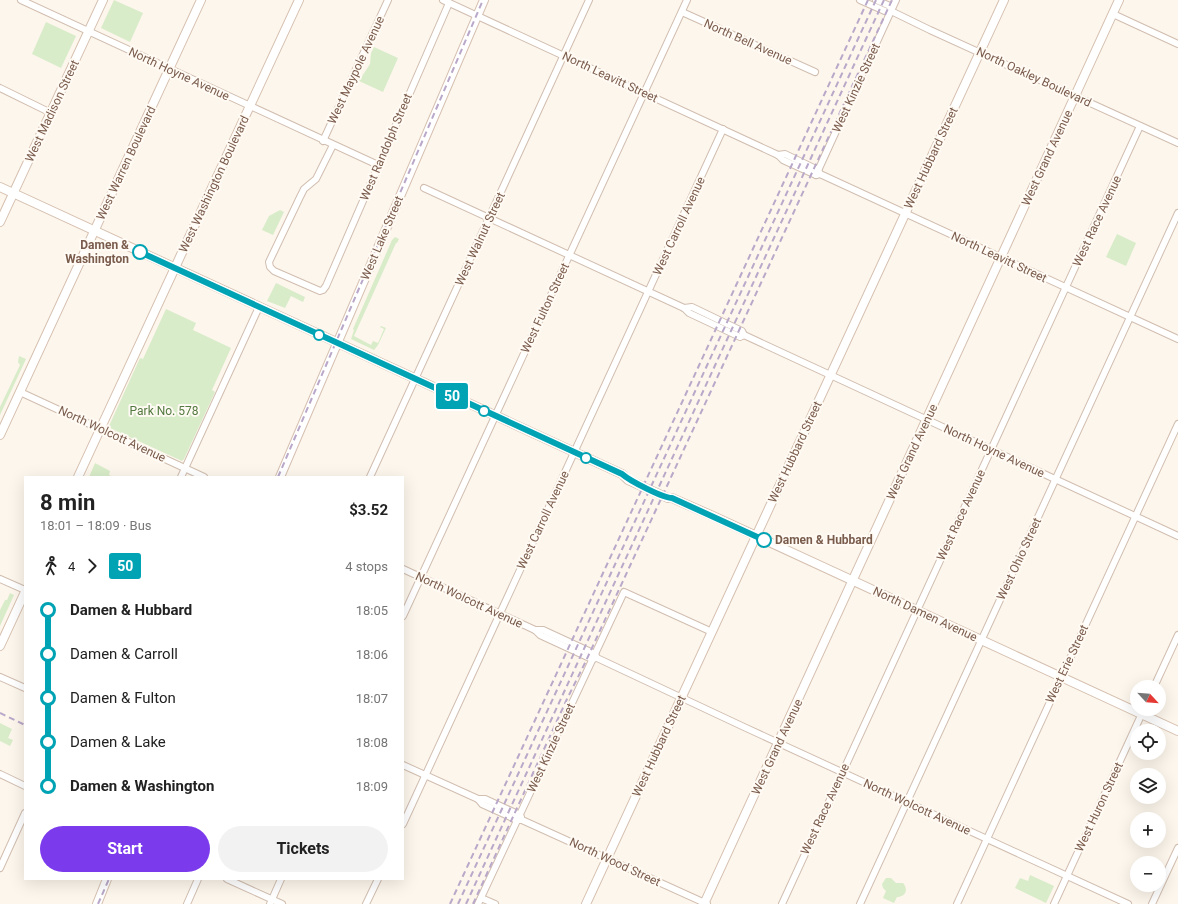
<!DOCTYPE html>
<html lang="en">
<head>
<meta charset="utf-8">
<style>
  :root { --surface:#fff; --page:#f2f2f2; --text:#222; --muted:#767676; --accent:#7c3aed }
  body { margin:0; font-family:Roboto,sans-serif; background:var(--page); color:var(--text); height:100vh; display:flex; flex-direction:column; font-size:15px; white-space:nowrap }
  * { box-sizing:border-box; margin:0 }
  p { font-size:13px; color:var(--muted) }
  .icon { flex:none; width:22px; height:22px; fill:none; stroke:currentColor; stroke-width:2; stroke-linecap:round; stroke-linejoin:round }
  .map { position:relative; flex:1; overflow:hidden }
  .side { position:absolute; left:24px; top:476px; width:380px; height:404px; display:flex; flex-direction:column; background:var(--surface); border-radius:0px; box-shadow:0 4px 16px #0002 }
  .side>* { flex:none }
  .badge { padding:0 8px; border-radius:3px; font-size:14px; line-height:26px }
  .needle { width:26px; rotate:116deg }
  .buttons { position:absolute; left:1130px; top:680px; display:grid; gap:8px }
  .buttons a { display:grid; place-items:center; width:36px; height:36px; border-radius:50%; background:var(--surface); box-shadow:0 4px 16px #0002; font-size:20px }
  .map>.badge { position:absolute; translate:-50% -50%; box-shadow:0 0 0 2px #fff }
  .legs { display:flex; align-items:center; gap:6px; height:44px; padding:0 16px; font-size:13px }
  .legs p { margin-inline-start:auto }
  .headline { display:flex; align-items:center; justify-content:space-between; height:68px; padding:0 16px }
  h1 { font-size:22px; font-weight:700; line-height:30px }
  .button { display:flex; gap:8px; margin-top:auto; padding:8px 16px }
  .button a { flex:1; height:46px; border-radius:24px; background:var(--accent); color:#fff; font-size:16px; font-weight:700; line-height:46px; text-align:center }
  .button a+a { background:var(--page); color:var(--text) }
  ul { padding:0 16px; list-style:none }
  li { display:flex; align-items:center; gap:14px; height:44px; font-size:15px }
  li i { display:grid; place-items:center; width:6px; height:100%; margin:0 5px; background:currentColor }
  li i::after { content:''; width:10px; height:10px; margin:-5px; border:3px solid; border-radius:50%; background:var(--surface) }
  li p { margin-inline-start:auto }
  li:first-child i { background:linear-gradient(#0000 50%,currentColor 0) }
  li:last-child i { background:linear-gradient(currentColor 50%,#0000 0) }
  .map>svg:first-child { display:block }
  .green { fill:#d8ecc9 }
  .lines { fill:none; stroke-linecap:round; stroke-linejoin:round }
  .street-casing { stroke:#d1beb0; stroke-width:8 }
  .secondary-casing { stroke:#d6c0b0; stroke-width:10 }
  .street { stroke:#fff; stroke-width:6 }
  .secondary { stroke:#fff; stroke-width:8 }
  .rail { stroke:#b9a8c9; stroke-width:2; stroke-dasharray:6 4; stroke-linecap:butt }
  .line-1-casing { stroke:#fff; stroke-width:9 }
  .line-1 { stroke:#00a3b4; stroke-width:6 }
  .stop-1-dot { fill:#fff; stroke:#00a3b4; stroke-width:2 }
  .labels { text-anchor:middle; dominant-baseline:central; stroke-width:4; stroke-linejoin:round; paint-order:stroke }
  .street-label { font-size:12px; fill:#7a5c4d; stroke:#fffaf3 }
  .stop-label { font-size:12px; font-weight:bold; fill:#7a5c4d; stroke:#fffaf3; text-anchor:end }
  .park-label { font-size:12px; fill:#537a41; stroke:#fffaf3 }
</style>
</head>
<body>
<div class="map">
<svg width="1178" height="904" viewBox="0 0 1178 904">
  <rect width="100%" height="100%" fill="#fdf6ec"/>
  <!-- green -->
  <g class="green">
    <polygon points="114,0 143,13 130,42 101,28"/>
    <polygon points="46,22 76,36 61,68 32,54"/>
    <polygon points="374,47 398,58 383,92 359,81 370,64 371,53"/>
    <polygon points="280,210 284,212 273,235 262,230 269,216"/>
    <polygon points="1117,234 1136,243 1126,266 1106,257"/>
    <polygon points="395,237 399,239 397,243 396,243 354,336 371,345 373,341 378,343 384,329 380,327 381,326 386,328 378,345 374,350 351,339 354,330 353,329 392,240"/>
    <polygon points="276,283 305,297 303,302 291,296 285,308 267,301"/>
    <polygon points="166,309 196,323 193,330 231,348 212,390 215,392 184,459 182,461 110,428 109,426 140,358 143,359"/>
    <polygon points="19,356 26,359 0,415 0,407 20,365 18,362"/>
    <polygon points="95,463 110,471 109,475 114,477 89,477"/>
    <polygon points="10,593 14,595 0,626 0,610 5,600 7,600"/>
    <polygon points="0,723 12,729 8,738 13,740 10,746 0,741"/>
    <polygon points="1030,875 1054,886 1046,903 1015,888 1020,878 1028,881"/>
    <path d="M886,878H891L896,883H903C909,890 905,897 897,897L894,903L883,898L886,891L883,888L882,884Z"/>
  </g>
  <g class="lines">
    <defs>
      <g id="street">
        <polyline points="21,0 378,165"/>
        <polyline points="443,0 778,155 783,160 816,175 820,174 1178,339"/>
        <polyline points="860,0 887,12 891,11 930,30 1178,143"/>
        <polyline points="876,0 890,6 891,11"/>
        <polyline points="682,12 815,72"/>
        <polyline points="1113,14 1178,44"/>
        <polyline points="0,88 51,113"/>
        <polyline points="323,141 388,0"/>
        <polyline points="333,145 316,179 304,189 300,197 269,262 270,267 274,271 320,291 323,290 326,286 449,3"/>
        <polyline points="778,155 785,154 818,170 819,172"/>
        <polyline points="816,175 896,0"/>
        <polyline points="424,188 684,308 689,313 740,337 744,335"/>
        <polyline points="684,308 692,307 742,331 744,335 1178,536"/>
        <polyline points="20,392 204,477"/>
        <polyline points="181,477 259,307"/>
        <polyline points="370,477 589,0"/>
        <polyline points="403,569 535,630 540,635 592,659 596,658"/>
        <polyline points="0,579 25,590"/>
        <polyline points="403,616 687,0"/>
        <polyline points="535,630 543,630 595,654 597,658 744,727 1128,904"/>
        <polyline points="0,677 25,688"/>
        <polyline points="1154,687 1178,635"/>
        <polyline points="403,765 478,799 482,804 517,820 522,820 707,904"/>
        <polyline points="0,774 25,786"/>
        <polyline points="478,799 485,799 520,815 521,817"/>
        <polyline points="403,824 723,129"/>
        <polyline points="0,868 25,813"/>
        <polyline points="227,879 282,904"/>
        <polyline points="481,898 495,904"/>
        <polyline points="187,904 198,879"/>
        <polyline points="270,904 281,879"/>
        <polyline points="366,904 378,879"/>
        <polyline points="478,904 624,592 712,632"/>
        <polyline points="782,904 1140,126"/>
        <polyline points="860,904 1178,213"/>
        <polyline points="957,904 1178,424"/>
        <polyline points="1054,904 1144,709"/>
        <polyline points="1152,904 1178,848"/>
      </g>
      <g id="secondary">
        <polyline points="0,187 622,474 628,480 668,498 672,498 713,516 1178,731"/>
        <polyline points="0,222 103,0"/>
        <polyline points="0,435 201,0"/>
        <polyline points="78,477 299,0"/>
        <polyline points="280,477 484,0"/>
        <polyline points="0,646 25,592"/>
        <polyline points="97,904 107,879"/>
        <polyline points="586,904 1004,0"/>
        <polyline points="704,904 1119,0"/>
      </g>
    </defs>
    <!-- street casing -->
    <use href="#street" class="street-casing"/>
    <!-- secondary casing -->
    <use href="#secondary" class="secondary-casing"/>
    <!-- street -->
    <use href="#street" class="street"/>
    <!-- secondary -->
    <use href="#secondary" class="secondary"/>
    <!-- rail -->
    <g class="rail">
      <polyline points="278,477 483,0"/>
      <polyline points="0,713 25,725"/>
      <polyline points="98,904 109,879"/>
      <polyline points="450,904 868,0"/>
      <polyline points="458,904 876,0"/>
      <polyline points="466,904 884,0"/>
      <polyline points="473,904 567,699 585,663 892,0"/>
    </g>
  </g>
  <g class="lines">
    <defs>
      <path id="line-1" d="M140,252L622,474C630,481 663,498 672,498L764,540"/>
    </defs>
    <!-- line-1 casing -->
    <use href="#line-1" class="line-1-casing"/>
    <!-- line-1 -->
    <use href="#line-1" class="line-1"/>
  </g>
  <!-- markers -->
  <g class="stop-1-dot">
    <circle cx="140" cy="252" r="7"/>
    <circle cx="319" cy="335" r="5"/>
    <circle cx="484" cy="411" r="5"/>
    <circle cx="586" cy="458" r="5"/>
    <circle cx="764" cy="540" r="7"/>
  </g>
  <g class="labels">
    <!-- street labels -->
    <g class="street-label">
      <text transform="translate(748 42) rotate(24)">North Bell Avenue</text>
      <text transform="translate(356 70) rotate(-65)">West Maypole Avenue</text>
      <text transform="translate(179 74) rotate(25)">North Hoyne Avenue</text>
      <text transform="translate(610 77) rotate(25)">North Leavitt Street</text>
      <text transform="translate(1034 77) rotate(25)">North Oakley Boulevard</text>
      <text transform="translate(856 88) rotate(-65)">West Kinzie Street</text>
      <text transform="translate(52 111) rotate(-65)">West Madison Street</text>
      <text transform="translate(386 147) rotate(-67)">West Randolph Street</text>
      <text transform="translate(931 158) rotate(-65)">West Hubbard Street</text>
      <text transform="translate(1047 158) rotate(-65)">West Grand Avenue</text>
      <text transform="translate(126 163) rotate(-65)">West Warren Boulevard</text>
      <text transform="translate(214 184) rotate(-65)">West Washington Boulevard</text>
      <text transform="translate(1097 221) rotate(-65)">West Race Avenue</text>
      <text transform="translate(679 226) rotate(-65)">West Carroll Avenue</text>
      <text transform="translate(382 238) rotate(-67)">West Lake Street</text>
      <text transform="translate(480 239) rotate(-65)">West Walnut Street</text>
      <text transform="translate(999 257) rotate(25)">North Leavitt Street</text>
      <text transform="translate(545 308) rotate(-65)">West Fulton Street</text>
      <text transform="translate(112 434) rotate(25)">North Wolcott Avenue</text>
      <text transform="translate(994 451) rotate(25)">North Hoyne Avenue</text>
      <text transform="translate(795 452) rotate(-65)">West Hubbard Street</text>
      <text transform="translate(912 452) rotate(-65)">West Grand Avenue</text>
      <text transform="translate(961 515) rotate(-65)">West Race Avenue</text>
      <text transform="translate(543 520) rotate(-65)">West Carroll Avenue</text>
      <text transform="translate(1019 559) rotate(-65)">West Ohio Street</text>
      <text transform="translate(469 600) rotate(25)">North Wolcott Avenue</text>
      <text transform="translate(925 614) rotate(25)">North Damen Avenue</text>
      <text transform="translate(1067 664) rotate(-65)">West Erie Street</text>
      <text transform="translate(659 746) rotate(-65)">West Hubbard Street</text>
      <text transform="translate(777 747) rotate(-65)">West Grand Avenue</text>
      <text transform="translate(551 748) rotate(-65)">West Kinzie Street</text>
      <text transform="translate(917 807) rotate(25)">North Wolcott Avenue</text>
      <text transform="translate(1099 807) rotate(-65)">West Huron Street</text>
      <text transform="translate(825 809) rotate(-65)">West Race Avenue</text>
      <text transform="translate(615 862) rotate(25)">North Wood Street</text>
    </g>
    <!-- stop labels -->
    <g class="stop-label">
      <text x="129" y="245">Damen &amp;<tspan x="129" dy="14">Washington</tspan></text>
      <text x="775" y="540" text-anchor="start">Damen &amp; Hubbard</text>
    </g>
    <!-- park labels -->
    <g class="park-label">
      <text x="164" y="411">Park No. 578</text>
    </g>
  </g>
</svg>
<div class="buttons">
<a><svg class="needle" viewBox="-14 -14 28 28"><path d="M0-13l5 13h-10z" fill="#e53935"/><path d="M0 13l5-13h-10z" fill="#767676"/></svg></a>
<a><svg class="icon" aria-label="locate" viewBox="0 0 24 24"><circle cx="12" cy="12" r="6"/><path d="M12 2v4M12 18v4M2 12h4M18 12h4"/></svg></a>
<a><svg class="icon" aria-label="layers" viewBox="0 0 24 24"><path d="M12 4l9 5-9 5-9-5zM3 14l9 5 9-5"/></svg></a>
<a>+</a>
<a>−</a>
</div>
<b class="badge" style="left:452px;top:396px;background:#00a3b4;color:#fff">50</b>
<section class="side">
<div class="headline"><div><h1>8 min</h1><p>18:01 – 18:09 · Bus</p></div><b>$3.52</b></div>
<div class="legs"><svg class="icon" aria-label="walk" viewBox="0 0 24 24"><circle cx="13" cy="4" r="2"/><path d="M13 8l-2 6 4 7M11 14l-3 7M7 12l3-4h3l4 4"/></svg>4<svg class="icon" aria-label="forward" viewBox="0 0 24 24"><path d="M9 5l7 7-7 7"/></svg><b class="badge" style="background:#00a3b4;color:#fff">50</b><p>4 stops</p></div>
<ul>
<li><i style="color:#00a3b4"></i><b>Damen &amp; Hubbard</b><p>18:05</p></li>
<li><i style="color:#00a3b4"></i><span>Damen &amp; Carroll</span><p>18:06</p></li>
<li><i style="color:#00a3b4"></i><span>Damen &amp; Fulton</span><p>18:07</p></li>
<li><i style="color:#00a3b4"></i><span>Damen &amp; Lake</span><p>18:08</p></li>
<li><i style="color:#00a3b4"></i><b>Damen &amp; Washington</b><p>18:09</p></li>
</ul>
<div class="button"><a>Start</a><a>Tickets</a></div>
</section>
</div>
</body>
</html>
